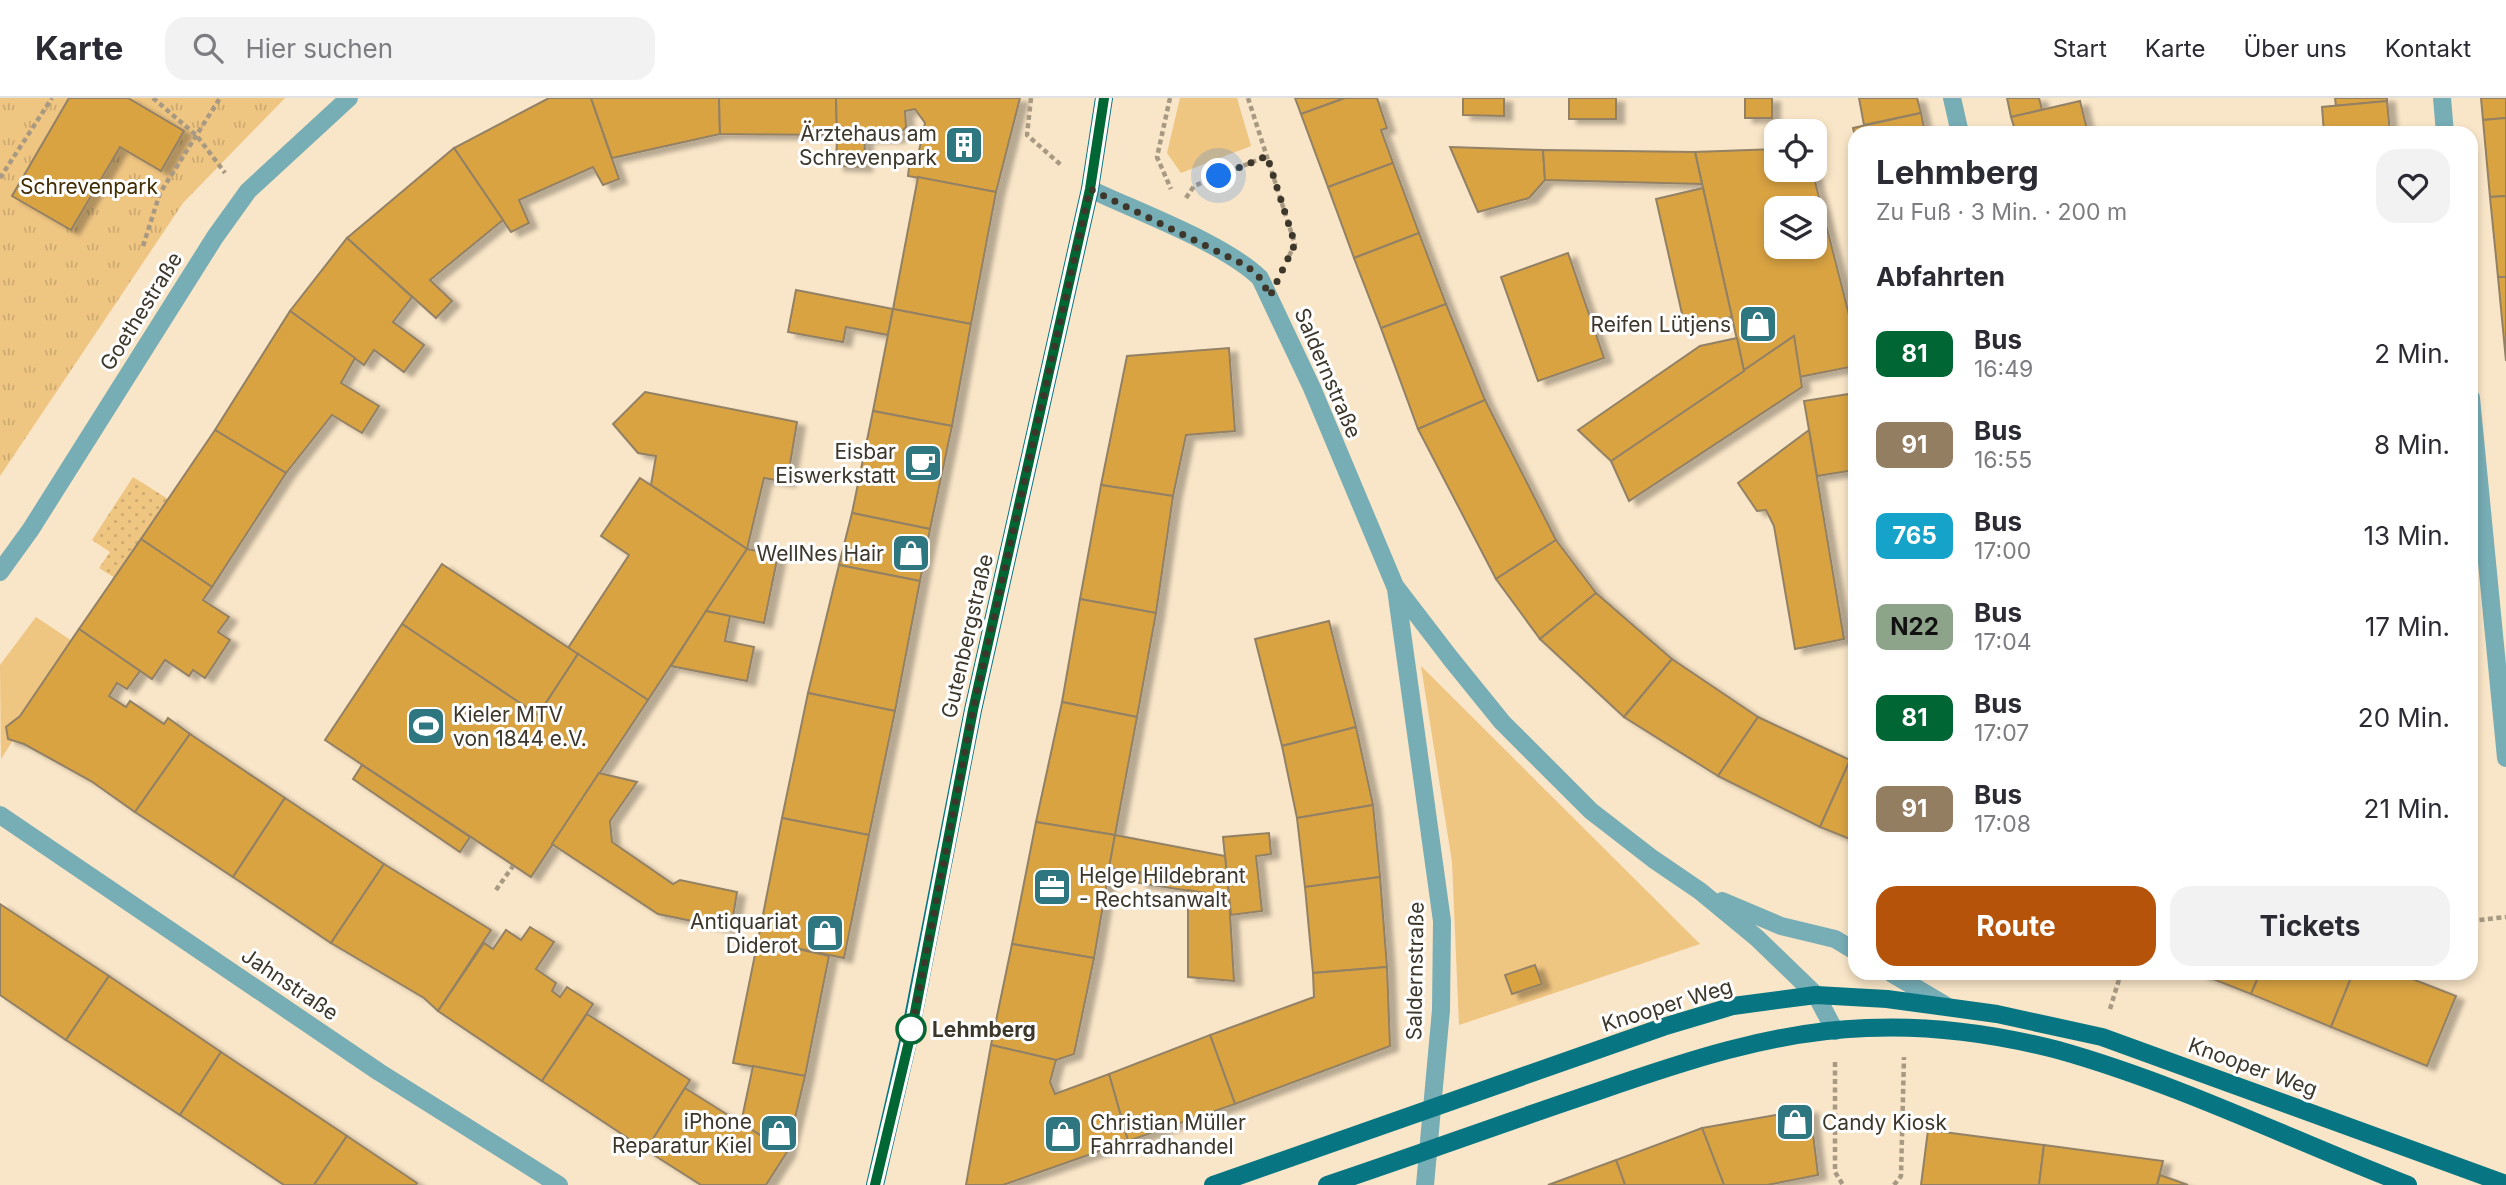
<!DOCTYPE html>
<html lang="de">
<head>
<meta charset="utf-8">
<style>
  :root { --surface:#fff; --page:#f2f2f3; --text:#2b2b33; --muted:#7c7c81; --line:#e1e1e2; --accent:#b45309 }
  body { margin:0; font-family:Inter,sans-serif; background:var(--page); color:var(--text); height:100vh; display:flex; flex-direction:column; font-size:26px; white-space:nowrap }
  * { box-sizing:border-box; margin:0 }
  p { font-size:23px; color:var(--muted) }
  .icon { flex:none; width:38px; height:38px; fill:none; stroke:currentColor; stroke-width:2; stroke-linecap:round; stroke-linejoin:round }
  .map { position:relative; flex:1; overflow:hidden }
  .sheet { position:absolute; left:1848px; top:28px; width:630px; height:854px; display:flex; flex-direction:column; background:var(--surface); border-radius:21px; box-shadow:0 4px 10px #0003 }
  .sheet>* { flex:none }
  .badge { padding:0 14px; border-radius:10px; font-size:24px; line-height:46px }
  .fabs { position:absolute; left:1764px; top:21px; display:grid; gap:14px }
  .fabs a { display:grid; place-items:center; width:63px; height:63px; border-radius:14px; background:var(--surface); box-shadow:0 4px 10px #0003; font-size:35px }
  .you { position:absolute; width:35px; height:35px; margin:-18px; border:5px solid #fff; border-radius:50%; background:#1a73e8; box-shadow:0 0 0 10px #1a73e833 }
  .map>.badge { position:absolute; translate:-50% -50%; box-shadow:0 0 0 4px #fff }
  h2 { padding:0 28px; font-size:26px; line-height:63px }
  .round { display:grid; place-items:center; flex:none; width:74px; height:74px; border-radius:21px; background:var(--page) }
  .summary { display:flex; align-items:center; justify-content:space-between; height:119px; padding:0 28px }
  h1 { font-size:33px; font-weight:700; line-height:52px }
  .primary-button { display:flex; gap:14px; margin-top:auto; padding:14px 28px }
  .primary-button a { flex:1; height:80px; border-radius:21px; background:var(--accent); color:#fff; font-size:28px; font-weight:700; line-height:80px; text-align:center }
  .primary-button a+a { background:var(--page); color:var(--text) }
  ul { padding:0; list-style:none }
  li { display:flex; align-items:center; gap:21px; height:91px; padding:0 28px }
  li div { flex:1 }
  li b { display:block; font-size:26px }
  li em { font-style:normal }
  li .badge { min-width:77px; font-weight:700; text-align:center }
  header { display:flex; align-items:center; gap:42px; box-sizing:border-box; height:98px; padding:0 35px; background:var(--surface); border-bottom:2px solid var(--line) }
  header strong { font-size:33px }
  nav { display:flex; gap:38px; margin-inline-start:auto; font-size:24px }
  .search { width:490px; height:63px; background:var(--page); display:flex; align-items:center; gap:18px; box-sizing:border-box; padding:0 24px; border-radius:21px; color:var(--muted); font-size:26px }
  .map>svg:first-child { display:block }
  .grass { fill:#efc582 }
  .park { fill:url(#park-tufts) }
  .garden { fill:url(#garden-dots) }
  .building { fill:#d9a342; stroke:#938165; stroke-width:2; fill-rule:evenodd; filter:url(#shadow) }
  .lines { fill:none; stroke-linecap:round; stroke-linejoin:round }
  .path { stroke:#a89983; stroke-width:4.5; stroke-dasharray:5 3.5; stroke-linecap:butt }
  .minor { stroke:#77adb5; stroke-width:18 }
  .major { stroke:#077682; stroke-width:18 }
  .line-casing { stroke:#fff; stroke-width:16 }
  .line { stroke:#063; stroke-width:10 }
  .walk { stroke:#3d362a; stroke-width:7; stroke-dasharray:0 12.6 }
  .stop-dot { fill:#fff; stroke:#063; stroke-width:3.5 }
  .labels { text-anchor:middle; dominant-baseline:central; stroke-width:6; stroke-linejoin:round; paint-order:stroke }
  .poi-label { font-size:21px; fill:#3d362a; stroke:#fff; text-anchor:end }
  .park-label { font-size:21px; fill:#422c01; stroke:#fff }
  .street-label { font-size:21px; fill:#3d362a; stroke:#fff }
  .stop-label { font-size:21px; font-weight:bold; fill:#3d362a; stroke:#fff; text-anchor:start }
</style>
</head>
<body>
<header>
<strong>Karte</strong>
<div class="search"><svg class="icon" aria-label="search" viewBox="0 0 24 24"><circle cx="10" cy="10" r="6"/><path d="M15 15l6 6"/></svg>Hier suchen</div>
<nav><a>Start</a><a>Karte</a><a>Über uns</a><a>Kontakt</a></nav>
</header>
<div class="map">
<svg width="2506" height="1087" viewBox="0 0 2506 1087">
  <defs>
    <pattern id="park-tufts" width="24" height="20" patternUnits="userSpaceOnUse" patternTransform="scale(1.75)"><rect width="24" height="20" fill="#efc582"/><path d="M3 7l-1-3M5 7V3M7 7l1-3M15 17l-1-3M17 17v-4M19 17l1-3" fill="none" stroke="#ceaa70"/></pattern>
    <pattern id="garden-dots" width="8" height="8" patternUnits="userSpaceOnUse" patternTransform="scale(1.75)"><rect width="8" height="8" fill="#efc582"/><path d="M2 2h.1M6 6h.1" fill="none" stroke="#ceaa70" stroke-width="1.8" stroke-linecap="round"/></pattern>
    <filter id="shadow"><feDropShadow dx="8" dy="4.5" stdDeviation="2" flood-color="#0004"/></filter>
  </defs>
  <rect width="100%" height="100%" fill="#f9e5c7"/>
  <!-- grass -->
  <g class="grass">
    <polygon points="1180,0 1237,0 1251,48 1181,75 1167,55"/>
    <polygon points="36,519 72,543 20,618 6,629 8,640 13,642 1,661 0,567"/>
    <polygon points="1421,568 1700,846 1459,927 1452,764"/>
  </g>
  <!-- park -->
  <polygon class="park" points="0,0 285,0 183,105 0,378"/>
  <!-- garden -->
  <polygon class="garden" points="133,379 168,401 115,480 99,470 110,454 92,442"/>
  <!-- building -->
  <g class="building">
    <polygon points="69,0 128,0 184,33 161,73 120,49 71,132 12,98"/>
    <polygon points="549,0 591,0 619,81 603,87 593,69 519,102 529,125 511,134 454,50"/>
    <polygon points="591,0 719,0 720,36 612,60"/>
    <polygon points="719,0 836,0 837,37 720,36"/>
    <polygon points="836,0 1020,0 996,94 908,78 910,61 919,53 925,25 915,11 905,13 906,29 896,40 837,40"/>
    <polygon points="1295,0 1345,0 1301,16"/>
    <polygon points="1345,0 1377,0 1387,30 1381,32 1393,65 1328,89 1301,16"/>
    <polygon points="1463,0 1504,0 1504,18 1463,17"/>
    <rect x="1569" y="0" width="47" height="21"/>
    <rect x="1745" y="0" width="27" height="20"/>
    <polygon points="1859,0 1917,0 1921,15 1864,27"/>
    <polygon points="2007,0 2039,0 2042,12 2011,19"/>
    <polygon points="2335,0 2387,0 2387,3 2336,8"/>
    <polygon points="2481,0 2506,0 2506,20 2483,22"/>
    <polygon points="2080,3 2088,35 2016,35 2011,19"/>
    <polygon points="2387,3 2390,35 2324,35 2322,9"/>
    <polygon points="1921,15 1925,35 1855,35 1855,38 1853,30"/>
    <polygon points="2506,20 2506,98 2490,99 2483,22"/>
    <polygon points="837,40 865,40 864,69 836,68"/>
    <polygon points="1450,49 1543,52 1545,82 1529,100 1478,114"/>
    <polygon points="454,50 503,122 430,182 452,203 436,220 347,140"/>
    <path d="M1776,51V72H1812L1855,240V268L1799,279L1794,238L1744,273L1695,54ZM1776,110H1815V149H1776Z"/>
    <polygon points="1543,52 1695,54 1702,86 1545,82"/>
    <polygon points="1393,65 1419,135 1354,160 1328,89"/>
    <polygon points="918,79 996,94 971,226 893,211"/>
    <polygon points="1703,90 1732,219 1685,229 1656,101"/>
    <polygon points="2506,98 2506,179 2498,179 2490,99"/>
    <polygon points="1419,135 1446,206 1381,230 1354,160"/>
    <polygon points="347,140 412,199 393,224 424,247 404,274 374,252 364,267 290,213"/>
    <polygon points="1568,155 1604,260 1538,283 1501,179"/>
    <polygon points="2498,179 2506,179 2506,263"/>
    <polygon points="796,192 893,211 888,237 846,229 843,244 788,234"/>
    <polygon points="1446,206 1485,302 1418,331 1381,230"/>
    <polygon points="893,211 971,226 952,328 873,313"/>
    <polygon points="290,213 355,260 341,285 379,308 362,335 332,317 286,375 215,332"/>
    <polygon points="1794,238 1802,289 1629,403 1611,363"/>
    <polygon points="1737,240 1744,273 1611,363 1578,332 1700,248"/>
    <polygon points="1229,250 1235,333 1186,337 1173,398 1101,387 1127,258"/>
    <polygon points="645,294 797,324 787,384 764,380 747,451 651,387 656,358 638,355 613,326"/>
    <polygon points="1855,295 1855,372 1817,378 1804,303"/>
    <polygon points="1485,302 1556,442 1496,481 1418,331"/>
    <polygon points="873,313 952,328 930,431 852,415"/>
    <polygon points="215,332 286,375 212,489 141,441"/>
    <polygon points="1809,332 1844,541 1795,551 1774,428 1766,412 1757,413 1738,385"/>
    <polygon points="640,380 747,451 648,602 568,550 629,457 601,438"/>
    <polygon points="1101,387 1173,398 1156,515 1080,501"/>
    <polygon points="852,415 930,431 920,483 839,467"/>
    <polygon points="141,441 212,489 203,502 229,519 218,534 230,542 205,580 193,572 189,578 165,562 152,581 79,531"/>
    <polygon points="1556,442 1596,495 1540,541 1496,481"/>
    <polygon points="747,451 778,457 764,525 706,513"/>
    <polygon points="442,466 578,556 538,617 402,526"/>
    <polygon points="839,467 920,483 895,613 808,595"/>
    <polygon points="1596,495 1672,561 1624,619 1540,541"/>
    <polygon points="1080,501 1156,515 1137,619 1062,604"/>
    <polygon points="706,513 730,518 725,543 754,549 747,583 671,568"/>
    <polygon points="1329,523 1356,629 1282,648 1255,541"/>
    <polygon points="402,526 538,617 578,556 648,602 531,779 325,642"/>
    <polygon points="79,531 140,573 127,591 117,585 109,598 126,609 130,603 164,626 168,620 190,636 135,714 91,683 24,646 8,641 6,629 20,618"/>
    <polygon points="1672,561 1758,619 1718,678 1624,619"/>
    <polygon points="808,595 895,613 869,737 782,720"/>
    <polygon points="1062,604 1137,619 1115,737 1036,724"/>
    <polygon points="1758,619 1850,662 1820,729 1718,678"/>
    <polygon points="1356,629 1373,707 1297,720 1282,648"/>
    <polygon points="190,636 285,700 233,779 135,714"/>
    <polygon points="1850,662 1855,664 1855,743 1820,729"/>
    <polygon points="362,667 470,739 460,754 353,681"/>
    <polygon points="599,675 637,684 610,723 612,744 673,786 680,782 737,794 731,831 658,816 552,746"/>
    <polygon points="285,700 384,766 331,845 233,779"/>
    <polygon points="1373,707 1380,779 1305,789 1297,720"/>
    <polygon points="782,720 869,737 844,860 758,842"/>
    <polygon points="1036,724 1115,737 1094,860 1012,846"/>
    <polygon points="1269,735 1271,756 1256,758 1262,813 1231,817 1223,739"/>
    <polygon points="1115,737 1225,758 1229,799 1139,785 1140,774 1109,770"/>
    <polygon points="384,766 491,832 438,913 424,900 331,845"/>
    <polygon points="1380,779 1387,869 1313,875 1305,789"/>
    <polygon points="1188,792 1229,799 1234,883 1188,879"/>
    <polygon points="0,806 109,878 66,942 0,897"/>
    <polygon points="530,829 554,844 536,871 556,885 552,893 560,899 567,889 593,906 542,983 438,913 484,845 493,851 506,832 521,842"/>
    <polygon points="758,842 829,858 805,978 733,965"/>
    <polygon points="1012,846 1094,860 1074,956 1056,962 991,947"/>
    <polygon points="1535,867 1542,886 1512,896 1505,877"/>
    <polygon points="1387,869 1390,948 1235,1006 1210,937 1314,899 1313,875"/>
    <polygon points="2198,875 2260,875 2251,896"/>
    <polygon points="2260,875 2353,875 2331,929 2251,896"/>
    <polygon points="2353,875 2397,875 2456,898 2427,968 2331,929"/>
    <polygon points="109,878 221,954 180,1017 66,942"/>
    <polygon points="587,916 690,982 646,1052 542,983"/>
    <polygon points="1210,937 1235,1006 1128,1043 1109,976"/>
    <polygon points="991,947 1056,962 1050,984 1055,996 1109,976 1128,1043 1003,1087 966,1087"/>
    <polygon points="221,954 347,1038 314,1087 284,1087 180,1017"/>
    <polygon points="753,968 805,978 787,1054 741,1025"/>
    <polygon points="685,990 787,1054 766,1087 701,1087 646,1052"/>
    <polygon points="1810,1011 1818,1077 1767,1087 1724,1087 1702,1030"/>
    <polygon points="1702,1030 1724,1087 1625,1087 1616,1062"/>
    <polygon points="1928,1032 2044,1047 2039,1087 1921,1087"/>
    <polygon points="347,1038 417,1085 416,1087 314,1087"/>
    <polygon points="2044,1047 2163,1063 2157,1087 2039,1087"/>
    <polygon points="1616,1062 1625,1087 1548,1087"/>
    <polygon points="2160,1077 2188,1087 2157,1087"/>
  </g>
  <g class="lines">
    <!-- path -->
    <g class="path">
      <polyline points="153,0 197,38 225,75"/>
      <polyline points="1031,0 1027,37 1061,67"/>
      <polyline points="1170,0 1157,59 1171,91"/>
      <polyline points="1248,0 1295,146 1287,162"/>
      <polyline points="0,80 52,0"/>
      <polyline points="1186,100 1194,88 1267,58"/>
      <polyline points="143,148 160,95 220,0"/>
      <polyline points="496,792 513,768"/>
      <polyline points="2471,823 2506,819"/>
      <polyline points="2110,911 2121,875"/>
      <polyline points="1835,964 1835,1074 1843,1087"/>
      <polyline points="1894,1087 1901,1078 1904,959"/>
    </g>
    <!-- minor -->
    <g class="minor">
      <polyline points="1952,0 1960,35"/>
      <polyline points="2442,0 2445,35"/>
      <path d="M1090,91C1138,114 1224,145 1260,180L1312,290L1395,488L1451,561L1502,624L1591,713L1653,761L1700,793L1757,840L1816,897L1835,933"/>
      <polyline points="2471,300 2506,660"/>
      <polyline points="0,474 31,431 215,139 248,93 349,0"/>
      <polyline points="1396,491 1442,823 1441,912 1425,1087"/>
      <polyline points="0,717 379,974 559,1087"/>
      <polyline points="1722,803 1781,828 1835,841 1855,853"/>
      <polyline points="1891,875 1945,907"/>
    </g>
    <!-- major -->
    <g class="major">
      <polyline points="875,1087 910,935 973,612 1090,91 1104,0"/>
      <polyline points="1213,1087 1663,929 1733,908 1816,897 1887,901 1997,916 2102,939 2506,1086"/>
      <path d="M1327,1087C1417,1057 1506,1024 1596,994C1682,964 1774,933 1866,930C1930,927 1996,936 2058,952C2179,986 2292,1042 2408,1087"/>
    </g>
  </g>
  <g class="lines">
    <defs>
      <polyline id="line" points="875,1087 911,935 973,612 1090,91 1104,0"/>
    </defs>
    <!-- line casing -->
    <use href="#line" class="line-casing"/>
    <!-- line -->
    <use href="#line" class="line"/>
    <!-- walk -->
    <polyline class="walk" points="911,931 911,935 973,612 1090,91 1247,168 1260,180 1270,198 1295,146 1267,58 1219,78"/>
  </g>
  <!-- icons -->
  <defs>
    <symbol id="building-square" viewBox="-11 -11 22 22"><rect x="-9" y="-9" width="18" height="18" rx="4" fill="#2e7680" stroke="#fff"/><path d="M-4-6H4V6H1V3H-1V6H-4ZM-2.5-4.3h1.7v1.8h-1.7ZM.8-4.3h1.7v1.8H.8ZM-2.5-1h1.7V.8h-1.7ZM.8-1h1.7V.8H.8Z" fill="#fff"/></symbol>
    <symbol id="shop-square" viewBox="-11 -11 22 22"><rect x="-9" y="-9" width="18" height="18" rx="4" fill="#2e7680" stroke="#fff"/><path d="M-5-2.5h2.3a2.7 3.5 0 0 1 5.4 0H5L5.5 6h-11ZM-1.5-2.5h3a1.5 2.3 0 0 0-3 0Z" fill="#fff"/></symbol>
    <symbol id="cafe-square" viewBox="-11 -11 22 22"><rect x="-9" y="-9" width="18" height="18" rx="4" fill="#2e7680" stroke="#fff"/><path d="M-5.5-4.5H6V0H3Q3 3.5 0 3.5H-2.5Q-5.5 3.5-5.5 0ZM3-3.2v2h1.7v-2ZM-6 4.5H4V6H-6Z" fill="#fff"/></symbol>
    <symbol id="stadium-square" viewBox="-11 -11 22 22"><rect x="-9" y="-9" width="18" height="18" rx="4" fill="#2e7680" stroke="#fff"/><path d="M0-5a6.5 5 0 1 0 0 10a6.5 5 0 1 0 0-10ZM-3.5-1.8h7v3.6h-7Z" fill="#fff"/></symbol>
    <symbol id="office-square" viewBox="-11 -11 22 22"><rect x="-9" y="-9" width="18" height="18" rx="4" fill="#2e7680" stroke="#fff"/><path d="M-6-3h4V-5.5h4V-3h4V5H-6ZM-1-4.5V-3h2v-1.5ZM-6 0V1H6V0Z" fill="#fff"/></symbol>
  </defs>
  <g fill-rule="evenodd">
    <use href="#building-square" x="942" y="25" width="44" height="44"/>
    <use href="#shop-square" x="1736" y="204" width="44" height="44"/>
    <use href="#cafe-square" x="901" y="343" width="44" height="44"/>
    <use href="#shop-square" x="889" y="433" width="44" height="44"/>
    <use href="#stadium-square" x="404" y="606" width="44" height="44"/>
    <use href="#office-square" x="1030" y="767" width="44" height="44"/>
    <use href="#shop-square" x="803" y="813" width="44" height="44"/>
    <use href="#shop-square" x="1773" y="1002" width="44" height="44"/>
    <use href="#shop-square" x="757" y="1013" width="44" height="44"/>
    <use href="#shop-square" x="1041" y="1014" width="44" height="44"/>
  </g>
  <!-- markers -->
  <circle class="stop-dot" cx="911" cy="931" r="14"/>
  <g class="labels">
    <!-- poi labels -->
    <g class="poi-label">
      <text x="937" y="35">Ärztehaus am<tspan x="937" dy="24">Schrevenpark</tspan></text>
      <text x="1731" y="226">Reifen Lütjens</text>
      <text x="896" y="353">Eisbar<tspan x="896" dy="24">Eiswerkstatt</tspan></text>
      <text x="884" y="455">WellNes Hair</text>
      <text x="453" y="616" text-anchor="start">Kieler MTV<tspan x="453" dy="24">von 1844 e.V.</tspan></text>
      <text x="1079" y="777" text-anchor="start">Helge Hildebrant<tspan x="1079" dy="24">- Rechtsanwalt</tspan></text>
      <text x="798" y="823">Antiquariat<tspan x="798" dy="24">Diderot</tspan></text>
      <text x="752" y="1023">iPhone<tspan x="752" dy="24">Reparatur Kiel</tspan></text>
      <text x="1090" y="1024" text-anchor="start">Christian Müller<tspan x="1090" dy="24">Fahrradhandel</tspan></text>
      <text x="1822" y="1024" text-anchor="start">Candy Kiosk</text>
    </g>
    <!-- park labels -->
    <g class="park-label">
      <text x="89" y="88">Schrevenpark</text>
    </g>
    <!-- street labels -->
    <g class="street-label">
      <text transform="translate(141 213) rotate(-58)">Goethestraße</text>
      <text transform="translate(1328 275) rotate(67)">Saldernstraße</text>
      <text transform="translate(967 538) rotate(-77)">Gutenbergstraße</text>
      <text transform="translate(1415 873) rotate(-89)">Saldernstraße</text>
      <text transform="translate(290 886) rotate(34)">Jahnstraße</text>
      <text transform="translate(1667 907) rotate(-17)">Knooper Weg</text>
      <text transform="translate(2253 969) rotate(20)">Knooper Weg</text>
    </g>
    <!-- stop labels -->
    <g class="stop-label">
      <text x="932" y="931">Lehmberg</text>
    </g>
  </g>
</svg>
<div class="fabs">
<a><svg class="icon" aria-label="locate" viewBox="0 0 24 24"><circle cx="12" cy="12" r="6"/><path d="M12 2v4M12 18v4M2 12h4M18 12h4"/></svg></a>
<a><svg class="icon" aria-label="layers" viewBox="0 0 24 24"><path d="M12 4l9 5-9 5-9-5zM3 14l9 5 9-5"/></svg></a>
</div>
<div class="you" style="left:1219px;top:78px"></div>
<section class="sheet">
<div class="summary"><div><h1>Lehmberg</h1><p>Zu Fuß · 3 Min. · 200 m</p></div><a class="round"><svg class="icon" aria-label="heart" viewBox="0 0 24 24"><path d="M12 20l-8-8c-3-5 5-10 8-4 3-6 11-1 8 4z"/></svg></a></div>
<h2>Abfahrten</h2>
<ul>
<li><span class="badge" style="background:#063;color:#fff">81</span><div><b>Bus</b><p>16:49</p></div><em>2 Min.</em></li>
<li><span class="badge" style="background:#947e62;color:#fff">91</span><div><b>Bus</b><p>16:55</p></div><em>8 Min.</em></li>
<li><span class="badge" style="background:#15a3c9;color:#fff">765</span><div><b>Bus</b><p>17:00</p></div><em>13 Min.</em></li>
<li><span class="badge" style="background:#8ea48a;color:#111">N22</span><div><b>Bus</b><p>17:04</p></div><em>17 Min.</em></li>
<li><span class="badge" style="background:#063;color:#fff">81</span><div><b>Bus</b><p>17:07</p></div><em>20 Min.</em></li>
<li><span class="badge" style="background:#947e62;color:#fff">91</span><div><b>Bus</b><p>17:08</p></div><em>21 Min.</em></li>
</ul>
<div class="primary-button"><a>Route</a><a>Tickets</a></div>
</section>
</div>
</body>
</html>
